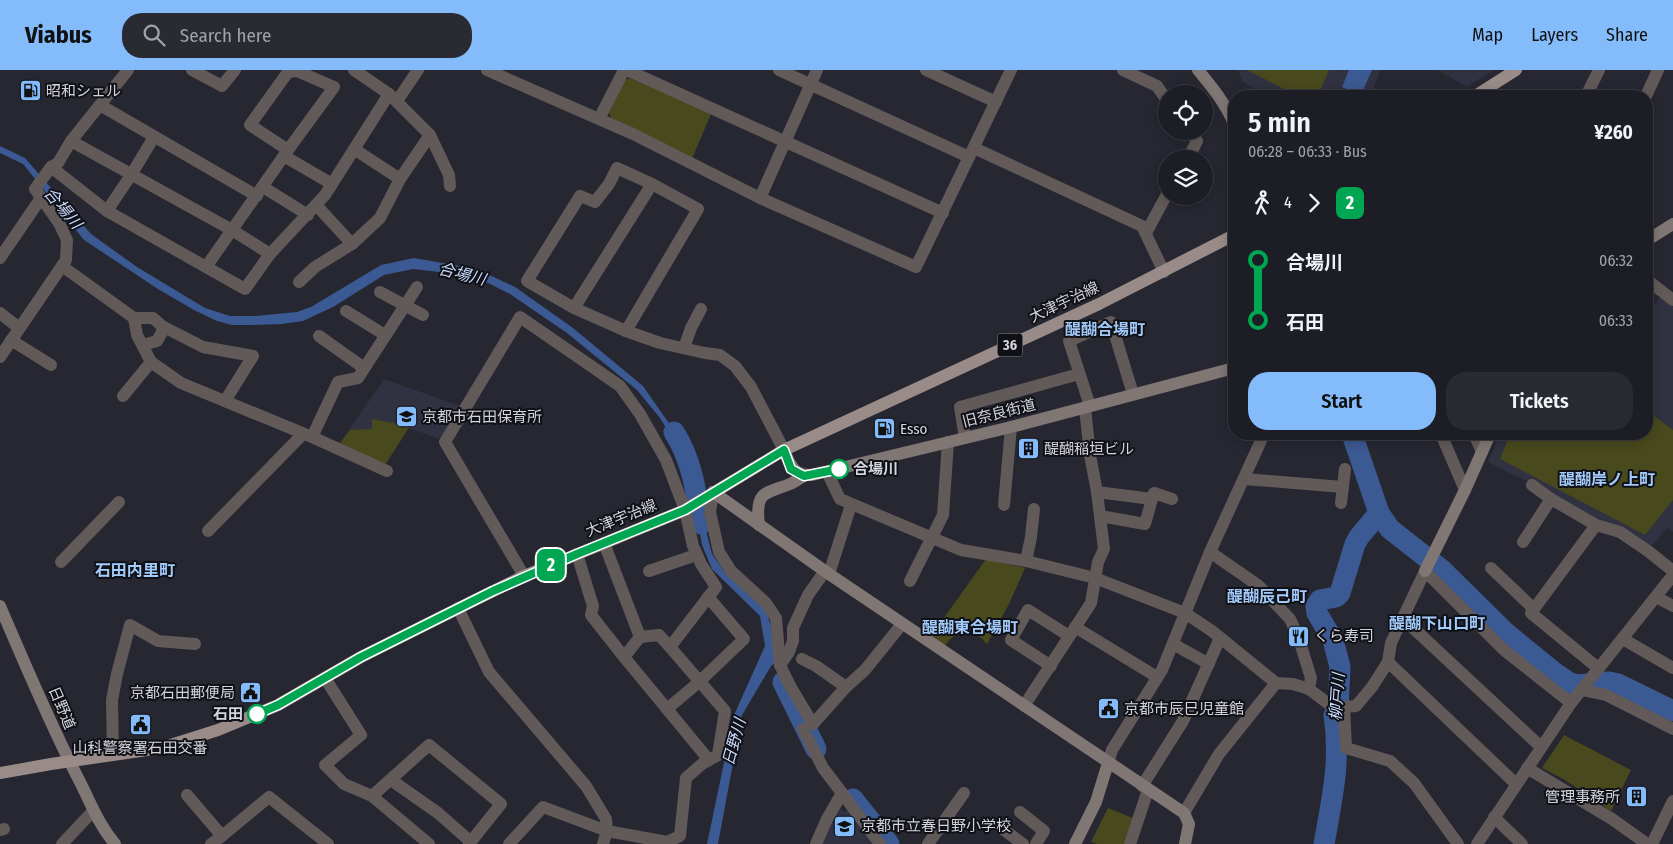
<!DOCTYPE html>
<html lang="en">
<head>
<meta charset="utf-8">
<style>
  :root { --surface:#1d1d26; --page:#2a2a32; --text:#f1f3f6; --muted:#a0a2a7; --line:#3b3b43; --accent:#84bcfb }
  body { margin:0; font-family:"Fira Sans Condensed","Noto Sans JP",sans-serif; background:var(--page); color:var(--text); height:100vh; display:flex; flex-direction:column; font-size:19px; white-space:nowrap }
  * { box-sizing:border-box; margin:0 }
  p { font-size:16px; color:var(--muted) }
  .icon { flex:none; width:28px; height:28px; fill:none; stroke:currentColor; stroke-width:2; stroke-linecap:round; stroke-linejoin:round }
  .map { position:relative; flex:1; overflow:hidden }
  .drawer { position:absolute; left:1228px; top:20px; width:425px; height:350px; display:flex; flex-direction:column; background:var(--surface); border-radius:20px; box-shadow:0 2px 12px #0003,0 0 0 1px var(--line) }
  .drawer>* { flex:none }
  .badge { padding:0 10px; border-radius:8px; font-size:18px; line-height:32px }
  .buttons { position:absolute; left:1158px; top:15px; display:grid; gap:10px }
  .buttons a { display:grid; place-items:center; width:55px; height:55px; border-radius:50%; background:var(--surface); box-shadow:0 2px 12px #0003,0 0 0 1px var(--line); font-size:25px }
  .map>.badge { position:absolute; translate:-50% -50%; box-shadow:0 0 0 2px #fff }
  .legs { display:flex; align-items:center; gap:8px; height:55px; padding:0 20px; font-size:16px }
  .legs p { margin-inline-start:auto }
  .overview { display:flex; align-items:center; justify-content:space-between; height:85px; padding:0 20px }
  h1 { font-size:28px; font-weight:600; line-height:38px }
  .button { display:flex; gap:10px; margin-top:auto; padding:10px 20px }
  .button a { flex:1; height:58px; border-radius:20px; background:var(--accent); color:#111; font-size:20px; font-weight:600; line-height:58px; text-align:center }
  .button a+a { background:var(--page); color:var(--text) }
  ul { padding:0 20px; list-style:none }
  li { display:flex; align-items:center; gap:18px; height:60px; font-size:19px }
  li i { display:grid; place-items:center; width:8px; height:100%; margin:0 6px; background:currentColor }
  li i::after { content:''; width:12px; height:12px; margin:-6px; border:4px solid; border-radius:50%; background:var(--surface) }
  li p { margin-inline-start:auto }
  li:first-child i { background:linear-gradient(#0000 50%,currentColor 0) }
  li:last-child i { background:linear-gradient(currentColor 50%,#0000 0) }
  header { display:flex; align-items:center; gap:30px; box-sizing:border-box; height:70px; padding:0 25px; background:var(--accent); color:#111 }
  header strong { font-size:24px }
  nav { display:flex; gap:28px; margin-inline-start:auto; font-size:18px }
  .search { width:350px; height:45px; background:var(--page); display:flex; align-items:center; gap:12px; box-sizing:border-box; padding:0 18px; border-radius:20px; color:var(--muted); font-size:19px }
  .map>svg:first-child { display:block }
  .built { fill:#303141 }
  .green { fill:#48491c }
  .water { fill:#3b5992 }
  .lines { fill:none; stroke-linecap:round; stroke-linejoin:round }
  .river { stroke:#3b5992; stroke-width:21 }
  .street { stroke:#615a59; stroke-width:12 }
  .secondary { stroke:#807674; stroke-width:12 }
  .primary { stroke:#998b88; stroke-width:12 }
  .line-1-casing { stroke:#fff; stroke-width:11 }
  .line-1 { stroke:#00a651; stroke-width:8 }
  .stop-1-dot { fill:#fff; stroke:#00a651; stroke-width:2.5 }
  .labels { text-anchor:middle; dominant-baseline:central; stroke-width:4; stroke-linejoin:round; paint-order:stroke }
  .shield { fill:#101116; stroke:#989aa0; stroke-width:1 }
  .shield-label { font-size:14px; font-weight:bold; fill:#d3d4db }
  .poi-label { font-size:15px; fill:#d3d4db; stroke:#101116; text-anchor:start }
  .street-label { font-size:15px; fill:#d3d4db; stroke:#101116 }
  .stop-label { font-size:15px; font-weight:bold; fill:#d3d4db; stroke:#101116; text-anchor:start }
  .water-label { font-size:16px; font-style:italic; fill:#c8dbfe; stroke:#101116 }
  .neighbourhood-label { font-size:16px; font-weight:bold; fill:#a2cafa; stroke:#101116 }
</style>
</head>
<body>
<header>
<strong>Viabus</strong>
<div class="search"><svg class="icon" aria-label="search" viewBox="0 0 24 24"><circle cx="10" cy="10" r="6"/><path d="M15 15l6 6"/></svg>Search here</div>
<nav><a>Map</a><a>Layers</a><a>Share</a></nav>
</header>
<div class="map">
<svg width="1673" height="774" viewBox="0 0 1673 774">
  <rect width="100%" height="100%" fill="#272732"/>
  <!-- built -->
  <g class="built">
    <polygon points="1238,0 1380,0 1374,17 1375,20 1364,26 1264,26 1242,11"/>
    <polygon points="1438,0 1493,0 1467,17"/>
    <polygon points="1660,227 1673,237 1673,462 1667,458 1650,478 1533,413 1515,406 1488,392 1500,364 1646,364 1646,245"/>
    <polygon points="384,309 460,336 440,369 408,358 385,395 340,373"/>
    <polygon points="839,738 844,742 848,739 874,774 820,774"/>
  </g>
  <!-- green -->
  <g class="green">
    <polygon points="1247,0 1329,0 1318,26 1290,26 1284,19"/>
    <polygon points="630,8 711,44 691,91 612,51 609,42 625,10"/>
    <polygon points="1646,340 1673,360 1673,430 1645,465 1500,389 1510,364 1646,364"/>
    <polygon points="372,349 410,356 385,395 340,373 350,360 372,359"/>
    <polygon points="986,489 1025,498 1009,534 987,574 966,553 944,576 931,566"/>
    <polygon points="1564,665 1631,700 1611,741 1565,710 1542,698"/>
    <polygon points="1108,738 1133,748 1124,774 1097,774 1091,772"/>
  </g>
  <!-- water -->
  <g class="water">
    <polygon points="1349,0 1372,0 1361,25 1342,17"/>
    <polygon points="0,76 25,88 91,164 137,197 205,238 230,246 255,246 297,242 311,237 381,195 414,188 477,199 515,217 573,258 643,316 684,375 712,484 726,504 766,540 771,557 776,592 771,596 742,645 718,774 707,774 734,645 765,576 760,546 712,499 702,475 694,426 679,379 660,348 637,320 567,263 510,224 474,206 413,199 384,205 333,237 303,251 282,254 250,255 232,255 217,251 194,240 158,219 84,170 23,94 0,83"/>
  </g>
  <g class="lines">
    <!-- river -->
    <g class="river">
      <path d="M674,362C692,390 696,421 701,454"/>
      <polyline points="1379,443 1390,459 1441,499 1506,563 1555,603 1570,613 1578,615 1609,612 1618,614 1673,641"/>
      <polyline points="783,612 816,679"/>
      <polyline points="853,729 889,774"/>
      <path d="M1324,774C1332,729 1341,691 1334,645L1338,639L1340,597L1333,570L1317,543L1316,536L1320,530L1336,527L1340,523L1355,474L1359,467L1379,443L1352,364"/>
    </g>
    <!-- street -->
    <g class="street">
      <polyline points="192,0 222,16 235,0"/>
      <polyline points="354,0 389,24 430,65 449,105 450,116"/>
      <polyline points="487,0 633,64 760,128 916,197 1011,0"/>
      <polyline points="627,0 943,143"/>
      <polyline points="779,0 969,87"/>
      <polyline points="926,0 996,32"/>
      <polyline points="1123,0 1157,16 1166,29"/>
      <polyline points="1586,26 1599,0"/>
      <polyline points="1646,26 1658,0"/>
      <polyline points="397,31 418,0"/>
      <polyline points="100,35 257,126"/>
      <polyline points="599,49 624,0"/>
      <polyline points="71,71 232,160 270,184"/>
      <polyline points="974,78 1142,156 1164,202"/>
      <polyline points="354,79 400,109"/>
      <polyline points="284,86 332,114"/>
      <polyline points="1188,89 1197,71 1190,61"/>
      <polyline points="51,97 107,141 206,197 288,80 250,55 288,2 297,1 334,17 288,80"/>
      <polyline points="263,117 308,145"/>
      <polyline points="760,128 817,0"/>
      <polyline points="317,136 352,174"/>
      <polyline points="107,141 131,105 154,67"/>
      <polyline points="1146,163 1166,126"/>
      <polyline points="0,188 41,128"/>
      <polyline points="62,196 134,248 153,248 162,256 203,277 253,286 225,331"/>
      <polyline points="206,197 245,219 270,184 325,125 389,24"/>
      <polyline points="1646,209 1673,230"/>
      <polyline points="299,212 315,197 352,174 380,148 400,109 430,65"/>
      <polyline points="380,222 423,245"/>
      <polyline points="574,238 652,114 617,98 609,114 595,132 580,126 527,211 574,238 626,261 660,273 705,283 720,285 735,296 751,317 784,380"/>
      <polyline points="346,241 385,265"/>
      <polyline points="0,243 19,258"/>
      <polyline points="134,248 137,265 151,292 181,313 312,367 387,401"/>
      <polyline points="626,261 698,139 652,114"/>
      <polyline points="319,266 364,298"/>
      <polyline points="11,270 51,295"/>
      <polyline points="143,275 157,271 162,262 162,256"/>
      <polyline points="684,278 691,258 701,239"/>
      <polyline points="0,287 66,190 67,170 59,153 35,119 51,97 58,93 71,71 128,0"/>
      <polyline points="123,326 151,292"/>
      <polyline points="1090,336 1069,271 1111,252 1133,324"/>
      <polyline points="1441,364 1465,420"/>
      <polyline points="1474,364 1482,382"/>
      <polyline points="312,367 338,312 358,308 417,217"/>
      <polyline points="965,368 960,337 1079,304"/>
      <polyline points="827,402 840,429 961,480 1026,491 1095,508 1185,543 1212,561 1276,613 1293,614 1309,619 1334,638 1356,636 1372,617 1388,592 1391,573 1425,501 1504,580 1571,633"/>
      <polyline points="1244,409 1343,417"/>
      <polyline points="1532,415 1551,429 1596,455 1620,462 1648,481 1673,501"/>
      <polyline points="713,422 710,442 719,482 731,501 766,533 776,548 780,595 790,616 813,654 846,617 865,600 902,554"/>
      <polyline points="1097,422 1152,429 1145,454 1100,446"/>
      <polyline points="1152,429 1154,423 1172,429"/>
      <polyline points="1341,433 1345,399"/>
      <polyline points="1004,435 1011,357"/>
      <polyline points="1596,455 1531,543 1598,598"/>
      <polyline points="208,461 303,364"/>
      <polyline points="1523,472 1551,429"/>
      <polyline points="604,473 640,567"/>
      <polyline points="1210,482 1259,516 1290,549 1298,566 1311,608 1309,619"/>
      <polyline points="1026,491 1031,467 1034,439"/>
      <polyline points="61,492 119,432"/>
      <polyline points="1491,498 1534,539"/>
      <polyline points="649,501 696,485"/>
      <polyline points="829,504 851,435"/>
      <polyline points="524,506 445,372 520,247 620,316 640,344 666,390 685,440 693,476 701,494 716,517 670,577 725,641 718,685 709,690"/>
      <polyline points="910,511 943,445 948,372"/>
      <polyline points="1656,527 1673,536"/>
      <polyline points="458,538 489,602 586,716 606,749 607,761 667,772 680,766 686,708 702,694 709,690 624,587 591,545 593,536 577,484"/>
      <polyline points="1401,551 1411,556 1541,677"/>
      <polyline points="1075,557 1157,607"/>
      <polyline points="1623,569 1673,598"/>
      <polyline points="1173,574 1209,594"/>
      <polyline points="624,587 640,567 659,565 670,577"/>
      <polyline points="802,589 816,596 846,617"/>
      <polyline points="1388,592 1516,714"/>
      <polyline points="780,595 789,582 793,571 793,558 808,525 825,501"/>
      <polyline points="1051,596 1011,570 1028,540 1069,566"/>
      <polyline points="325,608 361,665 325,695 344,714 372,726 429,774"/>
      <polyline points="1582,620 1606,625 1673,659"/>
      <polyline points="1024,636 1091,533 1098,492 1104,479 1097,422 1090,385 1085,338"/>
      <polyline points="1344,637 1346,678 1390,691 1414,713 1458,774"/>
      <polyline points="667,639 699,612 744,569 708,527"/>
      <polyline points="803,659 823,698 842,723"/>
      <polyline points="113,685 112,630 117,604 130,555 158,571 195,574"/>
      <polyline points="1108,693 1112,680 1162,600 1210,482 1264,364"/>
      <polyline points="1527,698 1612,749 1647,774"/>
      <polyline points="391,710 438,743 471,772"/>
      <polyline points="1142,716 1183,651 1220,568"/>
      <polyline points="187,725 222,766 211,774"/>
      <polyline points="372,726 429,675 501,734 469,774"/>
      <polyline points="1020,742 1044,761 1036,774"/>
      <polyline points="1184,743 1219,684 1276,613"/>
      <polyline points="1494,747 1522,774"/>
      <polyline points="1000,757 1023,774"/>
      <polyline points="0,760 4,759"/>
      <polyline points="222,766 269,727 328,774"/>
      <polyline points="62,774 93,741"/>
      <polyline points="509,774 543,737 607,761 603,774"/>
      <polyline points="816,774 827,749 842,723 880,774"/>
      <polyline points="928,774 964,723"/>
      <polyline points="1130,774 1148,720"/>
      <polyline points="1477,774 1571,633 1673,505"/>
      <polyline points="1652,774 1673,731"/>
    </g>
    <!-- secondary -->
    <g class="secondary">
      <path d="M1198,0C1212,17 1226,34 1234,54"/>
      <polyline points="1646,171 1673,154"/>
      <path d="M784,380C790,395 794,406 812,405L1011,357L1234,298"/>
      <polyline points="713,422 829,504 1184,743 1189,754 1185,774"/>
      <path d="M759,455C755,421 764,424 790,414C795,412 800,408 804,406"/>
      <polyline points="1425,501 1465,420 1490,364"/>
      <path d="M0,536C25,594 49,652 78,708C90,731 98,754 115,774"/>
      <polyline points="1075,774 1096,732 1108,693"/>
    </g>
    <!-- primary -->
    <g class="primary">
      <polyline points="1475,26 1516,0"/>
      <polyline points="0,703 51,694 161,678 218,660 278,635 361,587 477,529 524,506 685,440 784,380 1099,234 1234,165"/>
    </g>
  </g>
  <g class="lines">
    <defs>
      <polyline id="line-1" points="257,644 278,635 361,587 493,521 577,484 685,440 784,380 791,399 804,406 839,399"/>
    </defs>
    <!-- line-1 casing -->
    <use href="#line-1" class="line-1-casing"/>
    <!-- line-1 -->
    <use href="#line-1" class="line-1"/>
  </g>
  <!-- icons -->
  <defs>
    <symbol id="fuel-square" viewBox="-11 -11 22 22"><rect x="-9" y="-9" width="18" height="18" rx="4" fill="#84bcfb" stroke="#101116"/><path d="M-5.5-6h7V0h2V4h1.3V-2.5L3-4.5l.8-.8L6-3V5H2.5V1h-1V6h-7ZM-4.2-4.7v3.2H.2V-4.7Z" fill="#111"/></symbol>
    <symbol id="school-square" viewBox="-11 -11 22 22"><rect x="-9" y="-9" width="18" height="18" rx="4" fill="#84bcfb" stroke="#101116"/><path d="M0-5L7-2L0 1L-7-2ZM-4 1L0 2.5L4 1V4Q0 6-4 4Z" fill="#111"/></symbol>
    <symbol id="building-square" viewBox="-11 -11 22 22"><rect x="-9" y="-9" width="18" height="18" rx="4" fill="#84bcfb" stroke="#101116"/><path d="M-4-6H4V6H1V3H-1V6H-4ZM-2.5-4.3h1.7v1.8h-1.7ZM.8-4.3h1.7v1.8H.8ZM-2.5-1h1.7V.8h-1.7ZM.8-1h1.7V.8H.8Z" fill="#111"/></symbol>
    <symbol id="restaurant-square" viewBox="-11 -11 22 22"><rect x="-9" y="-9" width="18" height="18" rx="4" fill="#84bcfb" stroke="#101116"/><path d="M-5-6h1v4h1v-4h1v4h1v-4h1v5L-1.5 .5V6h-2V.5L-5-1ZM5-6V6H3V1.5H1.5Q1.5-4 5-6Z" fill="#111"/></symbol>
    <symbol id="civic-square" viewBox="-11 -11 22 22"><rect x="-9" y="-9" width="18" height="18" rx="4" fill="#84bcfb" stroke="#101116"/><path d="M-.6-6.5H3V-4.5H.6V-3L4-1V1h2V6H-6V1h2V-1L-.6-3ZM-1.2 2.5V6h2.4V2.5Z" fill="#111"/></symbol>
  </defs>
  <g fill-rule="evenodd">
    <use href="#fuel-square" x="18" y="8" width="25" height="25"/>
    <use href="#school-square" x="394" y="334" width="25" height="25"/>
    <use href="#fuel-square" x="872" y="346" width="25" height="25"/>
    <use href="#building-square" x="1016" y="366" width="25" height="25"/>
    <use href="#restaurant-square" x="1286" y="554" width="25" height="25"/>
    <use href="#civic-square" x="238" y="610" width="25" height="25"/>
    <use href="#civic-square" x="1096" y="626" width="25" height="25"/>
    <use href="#civic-square" x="128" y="642" width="25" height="25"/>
    <use href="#building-square" x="1624" y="714" width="25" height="25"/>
    <use href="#school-square" x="832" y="744" width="25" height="25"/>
  </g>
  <!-- markers -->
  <g class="stop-1-dot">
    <circle cx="839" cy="399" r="9"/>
    <circle cx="257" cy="644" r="9"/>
  </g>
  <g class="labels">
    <!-- shield labels -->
    <rect class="shield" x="997.5" y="263.5" width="25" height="23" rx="4"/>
    <g class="shield-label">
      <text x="1010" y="275">36</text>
    </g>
    <!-- poi labels -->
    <g class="poi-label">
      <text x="46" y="21">昭和シェル</text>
      <text x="422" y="347">京都市石田保育所</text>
      <text x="900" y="359">Esso</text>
      <text x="1044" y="379">醍醐稲垣ビル</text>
      <text x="1314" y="566">くら寿司</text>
      <text x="235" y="623" text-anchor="end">京都石田郵便局</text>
      <text x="1124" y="639">京都市辰巳児童館</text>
      <text x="140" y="678" text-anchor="middle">山科警察署石田交番</text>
      <text x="1620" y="727" text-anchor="end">管理事務所</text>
      <text x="861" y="756">京都市立春日野小学校</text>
    </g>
    <!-- street labels -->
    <g class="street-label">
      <text transform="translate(1064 232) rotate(-25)">大津宇治線</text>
      <text transform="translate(999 343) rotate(-14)">旧奈良街道</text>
      <text transform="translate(621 448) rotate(-22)">大津宇治線</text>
      <text transform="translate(62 638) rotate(67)">日野道</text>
    </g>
    <!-- stop labels -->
    <g class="stop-label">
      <text x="853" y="399">合場川</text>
      <text x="243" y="644" text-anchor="end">石田</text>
    </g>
    <!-- water labels -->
    <g class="water-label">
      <text transform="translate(63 138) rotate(50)">合場川</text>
      <text transform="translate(462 204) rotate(14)">合場川</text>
      <text transform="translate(1337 627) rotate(-86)">柳戸川</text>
      <text transform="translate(734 672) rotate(-75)">日野川</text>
    </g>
    <!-- neighbourhood labels -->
    <g class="neighbourhood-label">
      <text x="1105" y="259">醍醐合場町</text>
      <text x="1607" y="409">醍醐岸ノ上町</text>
      <text x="135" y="500">石田内里町</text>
      <text x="1267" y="526">醍醐辰己町</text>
      <text x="1437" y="553">醍醐下山口町</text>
      <text x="970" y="557">醍醐東合場町</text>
    </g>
  </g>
</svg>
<div class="buttons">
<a><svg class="icon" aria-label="locate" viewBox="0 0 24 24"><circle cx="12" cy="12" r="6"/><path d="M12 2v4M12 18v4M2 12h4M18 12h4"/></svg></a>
<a><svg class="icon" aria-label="layers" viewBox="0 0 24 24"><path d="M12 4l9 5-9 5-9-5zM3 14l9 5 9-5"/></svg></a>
</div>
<b class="badge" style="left:551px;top:495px;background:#00a651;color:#fff">2</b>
<section class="drawer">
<div class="overview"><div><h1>5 min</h1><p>06:28 – 06:33 · Bus</p></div><b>¥260</b></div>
<div class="legs"><svg class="icon" aria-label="walk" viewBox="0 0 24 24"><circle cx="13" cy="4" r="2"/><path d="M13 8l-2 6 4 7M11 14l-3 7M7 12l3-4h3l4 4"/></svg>4<svg class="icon" aria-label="forward" viewBox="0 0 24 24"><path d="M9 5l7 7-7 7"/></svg><b class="badge" style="background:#00a651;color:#fff">2</b></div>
<ul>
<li><i style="color:#00a651"></i><b>合場川</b><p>06:32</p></li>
<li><i style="color:#00a651"></i><b>石田</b><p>06:33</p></li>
</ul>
<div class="button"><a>Start</a><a>Tickets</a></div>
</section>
</div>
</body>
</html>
